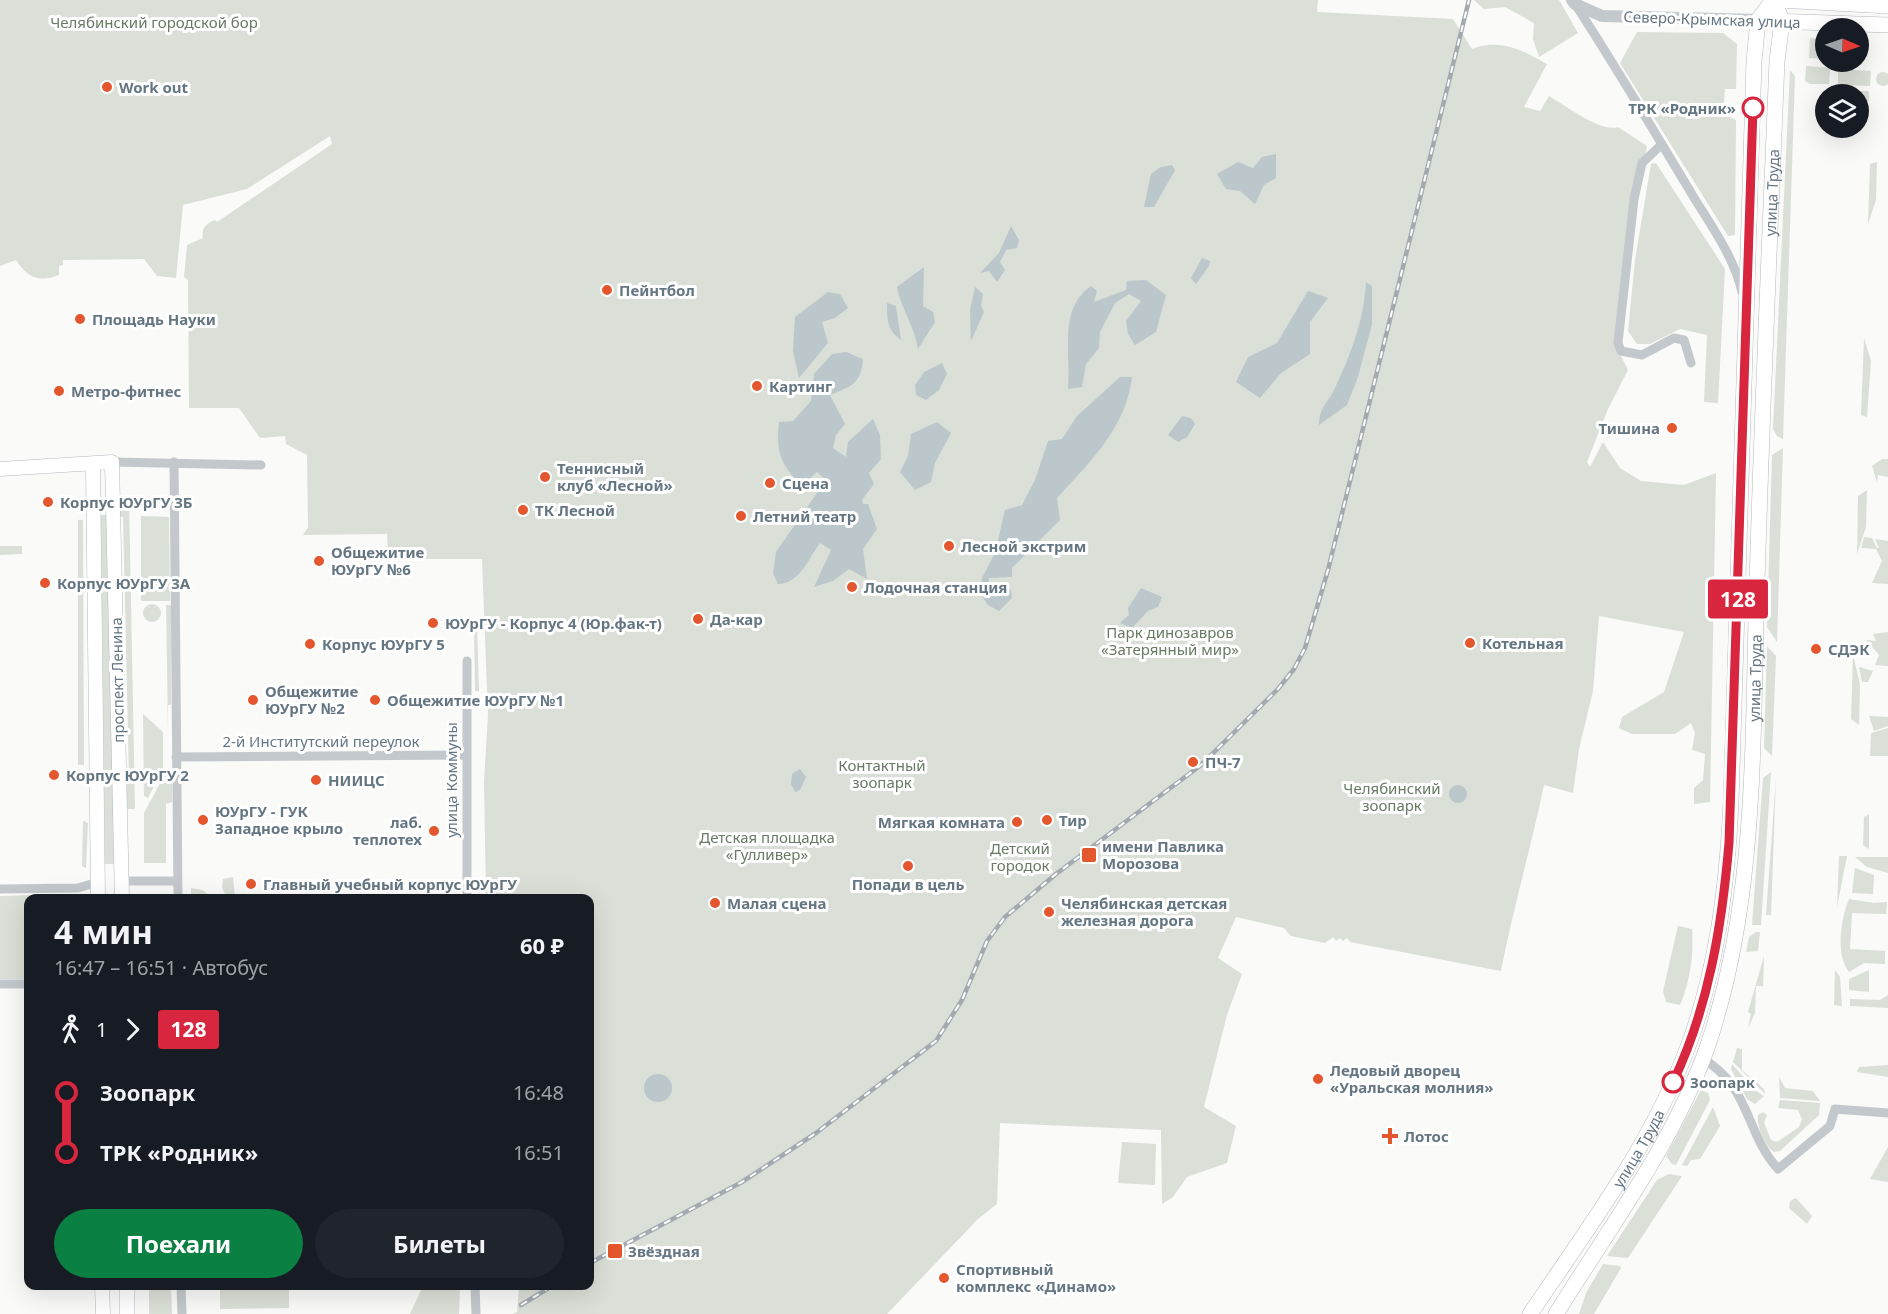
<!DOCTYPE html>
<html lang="ru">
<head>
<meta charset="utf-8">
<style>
  :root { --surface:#171b24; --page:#20242c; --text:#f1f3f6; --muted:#9ea1a6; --accent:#0b8043 }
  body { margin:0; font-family:"Noto Sans",sans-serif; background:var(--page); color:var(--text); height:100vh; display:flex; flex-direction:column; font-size:22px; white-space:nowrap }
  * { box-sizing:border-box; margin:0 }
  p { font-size:20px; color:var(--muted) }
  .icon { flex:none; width:33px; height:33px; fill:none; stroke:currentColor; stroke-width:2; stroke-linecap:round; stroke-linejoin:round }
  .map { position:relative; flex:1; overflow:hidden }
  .details { position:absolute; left:24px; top:894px; width:570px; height:396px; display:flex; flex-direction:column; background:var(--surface); border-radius:12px; box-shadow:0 6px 24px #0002 }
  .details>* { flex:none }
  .badge { padding:0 12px; border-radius:4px; font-size:21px; line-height:39px }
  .needle { width:39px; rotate:92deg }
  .fabs { position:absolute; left:1815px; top:18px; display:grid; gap:12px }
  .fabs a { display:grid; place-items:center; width:54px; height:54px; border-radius:50%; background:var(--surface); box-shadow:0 6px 24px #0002; font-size:30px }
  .map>.badge { position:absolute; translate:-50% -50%; box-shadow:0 0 0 3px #fff }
  .legs { display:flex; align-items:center; gap:9px; height:66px; padding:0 30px; font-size:20px }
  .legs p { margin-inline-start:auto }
  .headline { display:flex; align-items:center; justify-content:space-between; height:102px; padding:0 30px }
  h1 { font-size:33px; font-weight:700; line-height:45px }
  .action { display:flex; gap:12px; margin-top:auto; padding:12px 30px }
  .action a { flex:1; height:69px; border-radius:36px; background:var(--accent); color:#fff; font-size:24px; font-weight:700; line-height:69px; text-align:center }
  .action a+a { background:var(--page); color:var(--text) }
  ul { padding:0 30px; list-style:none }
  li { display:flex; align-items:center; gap:21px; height:60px; font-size:22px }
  li i { display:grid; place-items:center; width:9px; height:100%; margin:0 8px; background:currentColor }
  li i::after { content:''; width:15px; height:15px; margin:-8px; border:4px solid; border-radius:50%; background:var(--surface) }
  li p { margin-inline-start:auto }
  li:first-child i { background:linear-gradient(#0000 50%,currentColor 0) }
  li:last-child i { background:linear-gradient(currentColor 50%,#0000 0) }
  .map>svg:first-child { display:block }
  .green { fill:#dadfd7 }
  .water { fill:#bbc7cb }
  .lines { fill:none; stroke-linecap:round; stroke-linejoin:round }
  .secondary-casing { stroke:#b3babf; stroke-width:15 }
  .primary-casing { stroke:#b5babe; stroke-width:16 }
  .minor { stroke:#c3c8cc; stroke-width:9 }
  .tertiary { stroke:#c3c8cc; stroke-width:12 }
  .secondary { stroke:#fff; stroke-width:14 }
  .primary { stroke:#fff; stroke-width:15 }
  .rail-casing { stroke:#a2aab0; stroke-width:4.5 }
  .rail { stroke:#fff; stroke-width:2; stroke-dasharray:7; stroke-linecap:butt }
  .line-1-casing { stroke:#fff; stroke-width:14 }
  .line-1 { stroke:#d7263d; stroke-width:9 }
  .poi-dot { fill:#e4572e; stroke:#fff; stroke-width:2 }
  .stop-1-dot { fill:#fff; stroke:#d7263d; stroke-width:3 }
  .labels { text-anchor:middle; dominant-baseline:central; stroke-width:6; stroke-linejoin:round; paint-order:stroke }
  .street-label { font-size:15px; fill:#657683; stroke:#fff }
  .park-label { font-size:15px; fill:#687a64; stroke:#fff }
  .poi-label { font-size:15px; font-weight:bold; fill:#657683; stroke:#fff; text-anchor:start }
  .stop-label { font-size:15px; font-weight:bold; fill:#657683; stroke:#fff; text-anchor:end }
</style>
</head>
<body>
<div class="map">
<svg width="1888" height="1314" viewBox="0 0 1888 1314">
  <rect width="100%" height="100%" fill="#fafaf8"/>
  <!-- green -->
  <g class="green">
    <path d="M0,0H1318L1317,12L1453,19L1472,49C1499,38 1523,50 1547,64L1524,107L1540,111L1549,96C1565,105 1601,133 1618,127L1647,146L1614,342L1628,370L1608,409L1587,462L1590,467L1603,442L1620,468L1641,481L1684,485L1716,473L1710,802L1694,804V788L1703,780L1705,754L1692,750L1695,733L1691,723L1675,734H1632L1619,728L1622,717L1664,692L1684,632L1599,616L1593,691L1579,749L1573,793L1544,785C1531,848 1513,908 1501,971L1350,942L1347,938L1343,941L1340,938L1336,941L1333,937L1325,943L1291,936L1284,928L1236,917L1218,958L1242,974L1227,1015L1204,1107L1236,1126L1227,1163L1187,1177L1173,1197L1162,1204L1161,1130L1000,1123L997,1204L978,1219L887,1314H512L517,1312L519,1286H590V898H486L484,782L488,715L482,559H388L387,534L303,535L308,527L307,455L286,444L285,436L260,438L239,408H189L188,280L184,277L187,245L203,238C201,228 206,224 215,220L217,222L332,144L330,136L247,189L183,205L176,278L157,276L144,259L63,260V265L59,266V275C38,283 27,277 16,260L0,266Z"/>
    <polygon points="1474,0 1559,0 1578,33 1539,57 1533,39 1534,23 1505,7 1484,9"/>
    <polygon points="1637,32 1723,33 1737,44 1736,89 1725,89 1723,114 1736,120 1735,235 1728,236 1620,63"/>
    <polygon points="1810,38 1825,39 1825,59 1809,58"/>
    <polygon points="1806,66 1830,68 1829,84 1810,84 1805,81"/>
    <polygon points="1838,69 1871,71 1870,86 1838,85"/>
    <polygon points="1790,70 1795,76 1783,439 1777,436 1773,429"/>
    <circle cx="1883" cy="79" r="7"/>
    <polygon points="1837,91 1869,91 1869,101 1859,100 1858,94 1837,94"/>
    <polygon points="1877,162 1876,200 1868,224 1870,164"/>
    <polygon points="1656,163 1725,269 1718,403 1704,402 1707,335 1680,329 1650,344 1637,344 1628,331 1635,260 1651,164"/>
    <polygon points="1864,338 1871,361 1867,417 1861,415"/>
    <polygon points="1783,448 1777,642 1767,627 1772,455"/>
    <polygon points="1882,459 1888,459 1888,477 1878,475 1877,482 1872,466"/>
    <polygon points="1867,490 1866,527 1857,554 1858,496"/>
    <polygon points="117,498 129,498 135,809 124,809 125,776 129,776 123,517 119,516"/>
    <polygon points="101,515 109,515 114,864 105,864"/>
    <polygon points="141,516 169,517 170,601 141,601"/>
    <polygon points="78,520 83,520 84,765 78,765"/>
    <polygon points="1864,537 1872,538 1877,548 1879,548 1875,539 1888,541 1888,584 1872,583 1882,561 1876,549 1861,548"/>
    <polygon points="0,546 22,546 22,554 0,555"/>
    <circle cx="152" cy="613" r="9"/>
    <polygon points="166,605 171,605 171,705 167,705 168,729"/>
    <polygon points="477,623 479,691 475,691 474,624"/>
    <polygon points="1888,632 1888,666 1875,665 1879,655 1866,640 1876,641 1873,634"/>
    <polygon points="1767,646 1776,656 1772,756 1764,748"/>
    <polygon points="1853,655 1860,684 1859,725 1851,719"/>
    <polygon points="1859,667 1873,671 1868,682 1862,682"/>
    <polygon points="143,714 163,732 163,769 148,798 144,796"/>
    <polygon points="1869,716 1888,717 1888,726 1874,731"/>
    <polygon points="1888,728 1888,756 1870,756 1871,733"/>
    <polygon points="166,772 172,772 172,802 166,804 166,863 144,863 144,813"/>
    <polygon points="1771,772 1761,925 1752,925 1763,778"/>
    <polygon points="1776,778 1771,915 1766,915"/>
    <polygon points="1869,814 1869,849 1863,845 1864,817"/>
    <polygon points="83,821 88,823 86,868 82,866"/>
    <polygon points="1839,856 1847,856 1837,907"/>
    <polygon points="1855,857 1888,857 1888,873 1867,867"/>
    <polygon points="1855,868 1874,875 1873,894 1852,893"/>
    <polygon points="233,877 235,897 227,898 222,888 223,879"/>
    <polygon points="191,888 202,890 214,898 191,898"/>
    <polygon points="70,894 70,898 28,898 28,979 0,979 0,896"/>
    <path d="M1849,899L1874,903L1887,902L1886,914L1852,913L1850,949L1885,951V964L1864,963L1849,972C1835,954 1841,919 1849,899Z"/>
    <path d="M1678,926L1692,929C1694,955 1690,981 1680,1005L1666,1002L1663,991Z"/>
    <polygon points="1756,932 1760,932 1758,951 1746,952 1749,937"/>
    <polygon points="1764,956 1763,986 1756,986 1755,1013 1748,1028 1751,1014 1748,1012"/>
    <polygon points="1835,970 1840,977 1842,1006 1834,1005"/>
    <polygon points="1869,970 1869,992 1849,990 1849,979"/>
    <polygon points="1888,995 1888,1008 1850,1006 1850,999 1880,1000"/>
    <polygon points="1737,1048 1742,1049 1742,1070 1764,1089 1765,1094 1733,1062"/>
    <polygon points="1732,1064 1756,1091 1764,1096 1755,1104 1747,1099 1731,1069"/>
    <polygon points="1888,1065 1888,1077 1857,1072 1859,1067"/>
    <polygon points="1779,1077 1785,1088 1813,1091 1820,1101 1780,1098"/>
    <polygon points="1701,1090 1708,1093 1710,1100 1676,1165 1672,1164 1666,1156"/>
    <path d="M1780,1100L1820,1103L1819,1115L1780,1151L1774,1152C1765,1146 1756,1125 1758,1115L1763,1112L1767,1115L1764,1122L1771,1140L1777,1142L1799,1127L1802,1119L1798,1110L1778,1108Z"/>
    <polygon points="1713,1107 1720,1126 1700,1159 1691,1160 1687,1166 1682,1165"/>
    <polygon points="1122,1142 1156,1144 1155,1185 1118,1183"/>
    <polygon points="1888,1147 1888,1182 1870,1179"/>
    <polygon points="1669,1174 1682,1176 1628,1258 1607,1256 1657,1180"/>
    <polygon points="1796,1198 1812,1216 1807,1224 1789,1208 1790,1201"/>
    <polygon points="1603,1264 1620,1266 1621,1268 1594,1314 1579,1314 1586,1293"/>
    <polygon points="149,1286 171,1286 172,1314 149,1314"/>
    <polygon points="220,1286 289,1286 289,1308 220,1309"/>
    <polygon points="423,1286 460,1286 459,1314 410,1314"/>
  </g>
  <!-- water -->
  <g class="water">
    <polygon points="1276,154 1276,178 1264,185 1255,204 1240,191 1226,189 1217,174 1238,162 1253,168 1262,157"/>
    <polygon points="1172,165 1175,170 1154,207 1144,207 1151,174 1161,167"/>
    <polygon points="1011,226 1019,240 1017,248 1006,250 1000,262 1005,270 997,282 989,271 980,273 999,253"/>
    <polygon points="1202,258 1210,261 1209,266 1196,284 1191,278"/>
    <path d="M924,267L923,306L933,312L935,322L918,349C915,327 901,309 897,287Z"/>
    <path d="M1146,280L1166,295L1156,332L1135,345L1128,334L1126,321L1141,301L1129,294L1115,303L1100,332L1099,348L1086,364L1082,387L1068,389C1072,354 1057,310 1091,286L1097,291L1094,302L1126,290L1127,281Z"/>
    <path d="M1366,282L1372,286V324L1358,377L1347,405L1319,425C1320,404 1328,404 1335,388C1351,354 1364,320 1366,282Z"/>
    <polygon points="975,287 983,294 981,306 984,312 971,341 970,310"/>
    <polygon points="1308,291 1328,298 1310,322 1310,354 1281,373 1260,398 1236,382 1248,357 1277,343"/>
    <polygon points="828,292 840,294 848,308 835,318 822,322 828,343 799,378 793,351 795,317"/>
    <path d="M887,303L896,306L901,340C887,330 887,319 887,303Z"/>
    <path d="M846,352L863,359C861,384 852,386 830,395L845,424L836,435L833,448L846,457L848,442L873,419L880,435L881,459L869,473L874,484L862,500L863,504H868L877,529L863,549L867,579L849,569L833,581L814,587L831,550L820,543C809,558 799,584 778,584L773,573L776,552L826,480L817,472L801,486C780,462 776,453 779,422L793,421L811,401L814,374L832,354Z"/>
    <polygon points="942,363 947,374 939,390 926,400 916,395 915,385 924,372"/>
    <path d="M1120,377H1132C1126,428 1090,462 1057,498L1060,520L1012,568V577L989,578V594L995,597L1007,588L1011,590L1012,598L999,611L988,605L981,595L982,578L995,553L1005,510L1022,505L1035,480L1048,441L1062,439L1077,416Z"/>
    <polygon points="1182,416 1191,418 1195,424 1187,437 1178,442 1168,435"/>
    <polygon points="937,422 951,433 935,463 931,482 915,490 900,472 908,456 911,434"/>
    <polygon points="1141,588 1162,597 1158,607 1148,611 1132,628 1120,623 1129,615 1128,608"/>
    <polygon points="800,769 806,777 800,790 795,792 791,784 792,774"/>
    <circle cx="1458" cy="794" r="9"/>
    <circle cx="658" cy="1088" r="14"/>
  </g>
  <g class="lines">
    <defs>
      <g id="secondary">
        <polyline points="93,465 98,898"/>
        <polyline points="0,469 112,462 122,898"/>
        <polyline points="102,1286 103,1314"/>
        <polyline points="127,1314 127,1286"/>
      </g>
      <g id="primary">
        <polyline points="1776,0 1888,6"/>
        <polyline points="1773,21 1888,25"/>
        <path id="s1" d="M1530,1314C1586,1231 1650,1146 1686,1052C1717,971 1727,887 1731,802L1754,61L1758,20L1773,0"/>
        <path id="s2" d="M1556,1314C1609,1228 1673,1144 1707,1048C1758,899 1752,738 1757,583C1762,408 1770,235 1777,61L1782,21L1774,0"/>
      </g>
    </defs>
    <!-- secondary casing -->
    <use href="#secondary" class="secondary-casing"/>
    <!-- primary casing -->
    <use href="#primary" class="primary-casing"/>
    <!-- minor -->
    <g class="minor">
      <path d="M1575,4C1615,65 1652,128 1690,191C1709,223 1734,256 1742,292"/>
      <polyline points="1662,144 1642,163 1634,199 1618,343 1621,351 1642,355 1674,338 1684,340 1691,363"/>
      <polyline points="112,462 261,465"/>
      <polyline points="174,462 178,898"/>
      <polyline points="467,661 467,898"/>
      <polyline points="176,757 465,755"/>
      <polyline points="121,881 177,881"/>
      <polyline points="0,889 78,888 98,882"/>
      <polyline points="0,984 28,984"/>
      <path d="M1703,1059C1751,1087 1745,1133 1778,1169L1830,1126L1835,1109L1888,1113"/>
      <polyline points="181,1286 182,1314"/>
      <polyline points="475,1286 476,1314"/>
    </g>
    <!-- tertiary -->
    <polyline class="tertiary" points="1572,0 1575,4 1602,16 1758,20"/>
    <!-- secondary -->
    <use href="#secondary" class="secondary"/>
    <!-- primary -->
    <use href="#primary" class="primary"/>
    <defs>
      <g id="rail">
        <polyline points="590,1263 742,1182 816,1133 936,1041 962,1000 987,941 1005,917 1056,874 1201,765 1278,689 1294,669 1305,648 1328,570 1469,0"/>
        <polyline points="521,1305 552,1286"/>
      </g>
    </defs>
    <!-- rail casing -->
    <use href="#rail" class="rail-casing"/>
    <!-- rail -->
    <use href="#rail" class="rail"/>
  </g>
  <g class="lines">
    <defs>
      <path id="line-1" d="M1673,1082C1709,1007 1722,925 1729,843L1753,108"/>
    </defs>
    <!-- line-1 casing -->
    <use href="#line-1" class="line-1-casing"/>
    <!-- line-1 -->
    <use href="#line-1" class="line-1"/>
  </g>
  <!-- markers -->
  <g class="poi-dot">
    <circle cx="107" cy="87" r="6"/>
    <circle cx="607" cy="290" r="6"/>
    <circle cx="80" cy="319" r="6"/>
    <circle cx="757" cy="386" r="6"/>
    <circle cx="59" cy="391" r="6"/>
    <circle cx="1672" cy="428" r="6"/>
    <circle cx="545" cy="477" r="6"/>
    <circle cx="770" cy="483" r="6"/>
    <circle cx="48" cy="502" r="6"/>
    <circle cx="523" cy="510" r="6"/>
    <circle cx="741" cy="516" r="6"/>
    <circle cx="949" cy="546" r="6"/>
    <circle cx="319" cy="561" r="6"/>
    <circle cx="45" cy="583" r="6"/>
    <circle cx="852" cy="587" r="6"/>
    <circle cx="698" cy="619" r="6"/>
    <circle cx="433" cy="623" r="6"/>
    <circle cx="1470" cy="643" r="6"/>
    <circle cx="310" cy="644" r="6"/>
    <circle cx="1816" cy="649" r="6"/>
    <circle cx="253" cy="700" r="6"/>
    <circle cx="375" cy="700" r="6"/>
    <circle cx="1193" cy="762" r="6"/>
    <circle cx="54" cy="775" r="6"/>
    <circle cx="316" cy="780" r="6"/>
    <circle cx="203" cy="820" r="6"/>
    <circle cx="1047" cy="820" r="6"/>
    <circle cx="1017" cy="822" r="6"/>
    <circle cx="434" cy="831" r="6"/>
    <rect x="1081" y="847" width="16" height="16" rx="3"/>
    <circle cx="908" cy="866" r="6"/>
    <circle cx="251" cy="884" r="6"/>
    <circle cx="715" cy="903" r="6"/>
    <circle cx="1049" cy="912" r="6"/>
    <circle cx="1318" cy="1079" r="6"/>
    <path d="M1387 1127h6v6h6v6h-6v6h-6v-6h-6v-6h6z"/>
    <rect x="607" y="1243" width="16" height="16" rx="3"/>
    <circle cx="944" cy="1278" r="6"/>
  </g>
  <g class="stop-1-dot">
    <circle cx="1753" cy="108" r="10"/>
    <circle cx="1673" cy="1082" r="10"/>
  </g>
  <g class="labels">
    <!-- street labels -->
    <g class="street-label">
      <text transform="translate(1712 19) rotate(2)">Северо-Крымская улица</text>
      <text stroke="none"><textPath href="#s2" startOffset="1167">улица Труда</textPath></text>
      <text stroke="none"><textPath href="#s2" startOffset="681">улица Труда</textPath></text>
      <text transform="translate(117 680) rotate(-91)">проспект Ленина</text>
      <text x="321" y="741">2-й Институтский переулок</text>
      <text transform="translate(451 780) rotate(-90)">улица Коммуны</text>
      <text stroke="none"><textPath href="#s1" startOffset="198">улица Труда</textPath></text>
    </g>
    <!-- park labels -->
    <g class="park-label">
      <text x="154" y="22">Челябинский городской бор</text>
      <text x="1170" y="632">Парк динозавров<tspan x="1170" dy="17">«Затерянный мир»</tspan></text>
      <text x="882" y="765">Контактный<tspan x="882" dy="17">зоопарк</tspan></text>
      <text x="1392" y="788">Челябинский<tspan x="1392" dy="17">зоопарк</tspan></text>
      <text x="767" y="837">Детская площадка<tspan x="767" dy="17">«Гулливер»</tspan></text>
      <text x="1020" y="848">Детский<tspan x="1020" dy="17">городок</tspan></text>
    </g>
    <!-- poi labels -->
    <g class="poi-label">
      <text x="119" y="87">Work out</text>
      <text x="619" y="290">Пейнтбол</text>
      <text x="92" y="319">Площадь Науки</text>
      <text x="769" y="386">Картинг</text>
      <text x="71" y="391">Метро-фитнес</text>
      <text x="1660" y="428" text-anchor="end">Тишина</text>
      <text x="557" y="468">Теннисный<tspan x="557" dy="17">клуб «Лесной»</tspan></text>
      <text x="782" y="483">Сцена</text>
      <text x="60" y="502">Корпус ЮУрГУ 3Б</text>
      <text x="535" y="510">ТК Лесной</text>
      <text x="753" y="516">Летний театр</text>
      <text x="961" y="546">Лесной экстрим</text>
      <text x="331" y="552">Общежитие<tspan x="331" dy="17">ЮУрГУ №6</tspan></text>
      <text x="57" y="583">Корпус ЮУрГУ 3А</text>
      <text x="864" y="587">Лодочная станция</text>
      <text x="710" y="619">Да-кар</text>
      <text x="445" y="623">ЮУрГУ - Корпус 4 (Юр.фак-т)</text>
      <text x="1482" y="643">Котельная</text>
      <text x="322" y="644">Корпус ЮУрГУ 5</text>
      <text x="1828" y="649">СДЭК</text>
      <text x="265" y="691">Общежитие<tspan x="265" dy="17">ЮУрГУ №2</tspan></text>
      <text x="387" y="700">Общежитие ЮУрГУ №1</text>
      <text x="1205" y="762">ПЧ-7</text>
      <text x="66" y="775">Корпус ЮУрГУ 2</text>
      <text x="328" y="780">НИИЦС</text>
      <text x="215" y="811">ЮУрГУ - ГУК<tspan x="215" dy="17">Западное крыло</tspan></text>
      <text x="1059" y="820">Тир</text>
      <text x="422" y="822" text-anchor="end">лаб.<tspan x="422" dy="17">теплотех</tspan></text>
      <text x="1005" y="822" text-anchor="end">Мягкая комната</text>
      <text x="1102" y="846">имени Павлика<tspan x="1102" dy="17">Морозова</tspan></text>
      <text x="263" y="884">Главный учебный корпус ЮУрГУ</text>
      <text x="908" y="884" text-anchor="middle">Попади в цель</text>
      <text x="727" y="903">Малая сцена</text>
      <text x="1061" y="903">Челябинская детская<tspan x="1061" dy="17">железная дорога</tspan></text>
      <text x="1330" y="1070">Ледовый дворец<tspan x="1330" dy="17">«Уральская молния»</tspan></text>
      <text x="1404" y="1136">Лотос</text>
      <text x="628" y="1251">Звёздная</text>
      <text x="956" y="1269">Спортивный<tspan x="956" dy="17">комплекс «Динамо»</tspan></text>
    </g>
    <!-- stop labels -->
    <g class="stop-label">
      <text x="1736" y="108">ТРК «Родник»</text>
      <text x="1690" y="1082" text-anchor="start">Зоопарк</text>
    </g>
  </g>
</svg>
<div class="fabs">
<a><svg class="needle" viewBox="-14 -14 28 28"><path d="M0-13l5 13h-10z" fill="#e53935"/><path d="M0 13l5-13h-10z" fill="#9ea1a6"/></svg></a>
<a><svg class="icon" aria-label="layers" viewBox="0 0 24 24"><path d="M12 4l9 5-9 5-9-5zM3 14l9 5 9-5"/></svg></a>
</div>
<b class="badge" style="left:1738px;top:599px;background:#d7263d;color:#fff">128</b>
<section class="details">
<div class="headline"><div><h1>4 мин</h1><p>16:47 – 16:51 · Автобус</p></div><b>60 ₽</b></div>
<div class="legs"><svg class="icon" aria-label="walk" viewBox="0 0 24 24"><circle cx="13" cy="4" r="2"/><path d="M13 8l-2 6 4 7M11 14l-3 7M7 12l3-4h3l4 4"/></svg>1<svg class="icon" aria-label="forward" viewBox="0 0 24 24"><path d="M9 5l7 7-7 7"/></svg><b class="badge" style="background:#d7263d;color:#fff">128</b></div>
<ul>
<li><i style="color:#d7263d"></i><b>Зоопарк</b><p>16:48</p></li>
<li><i style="color:#d7263d"></i><b>ТРК «Родник»</b><p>16:51</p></li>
</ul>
<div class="action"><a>Поехали</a><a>Билеты</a></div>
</section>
</div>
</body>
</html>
